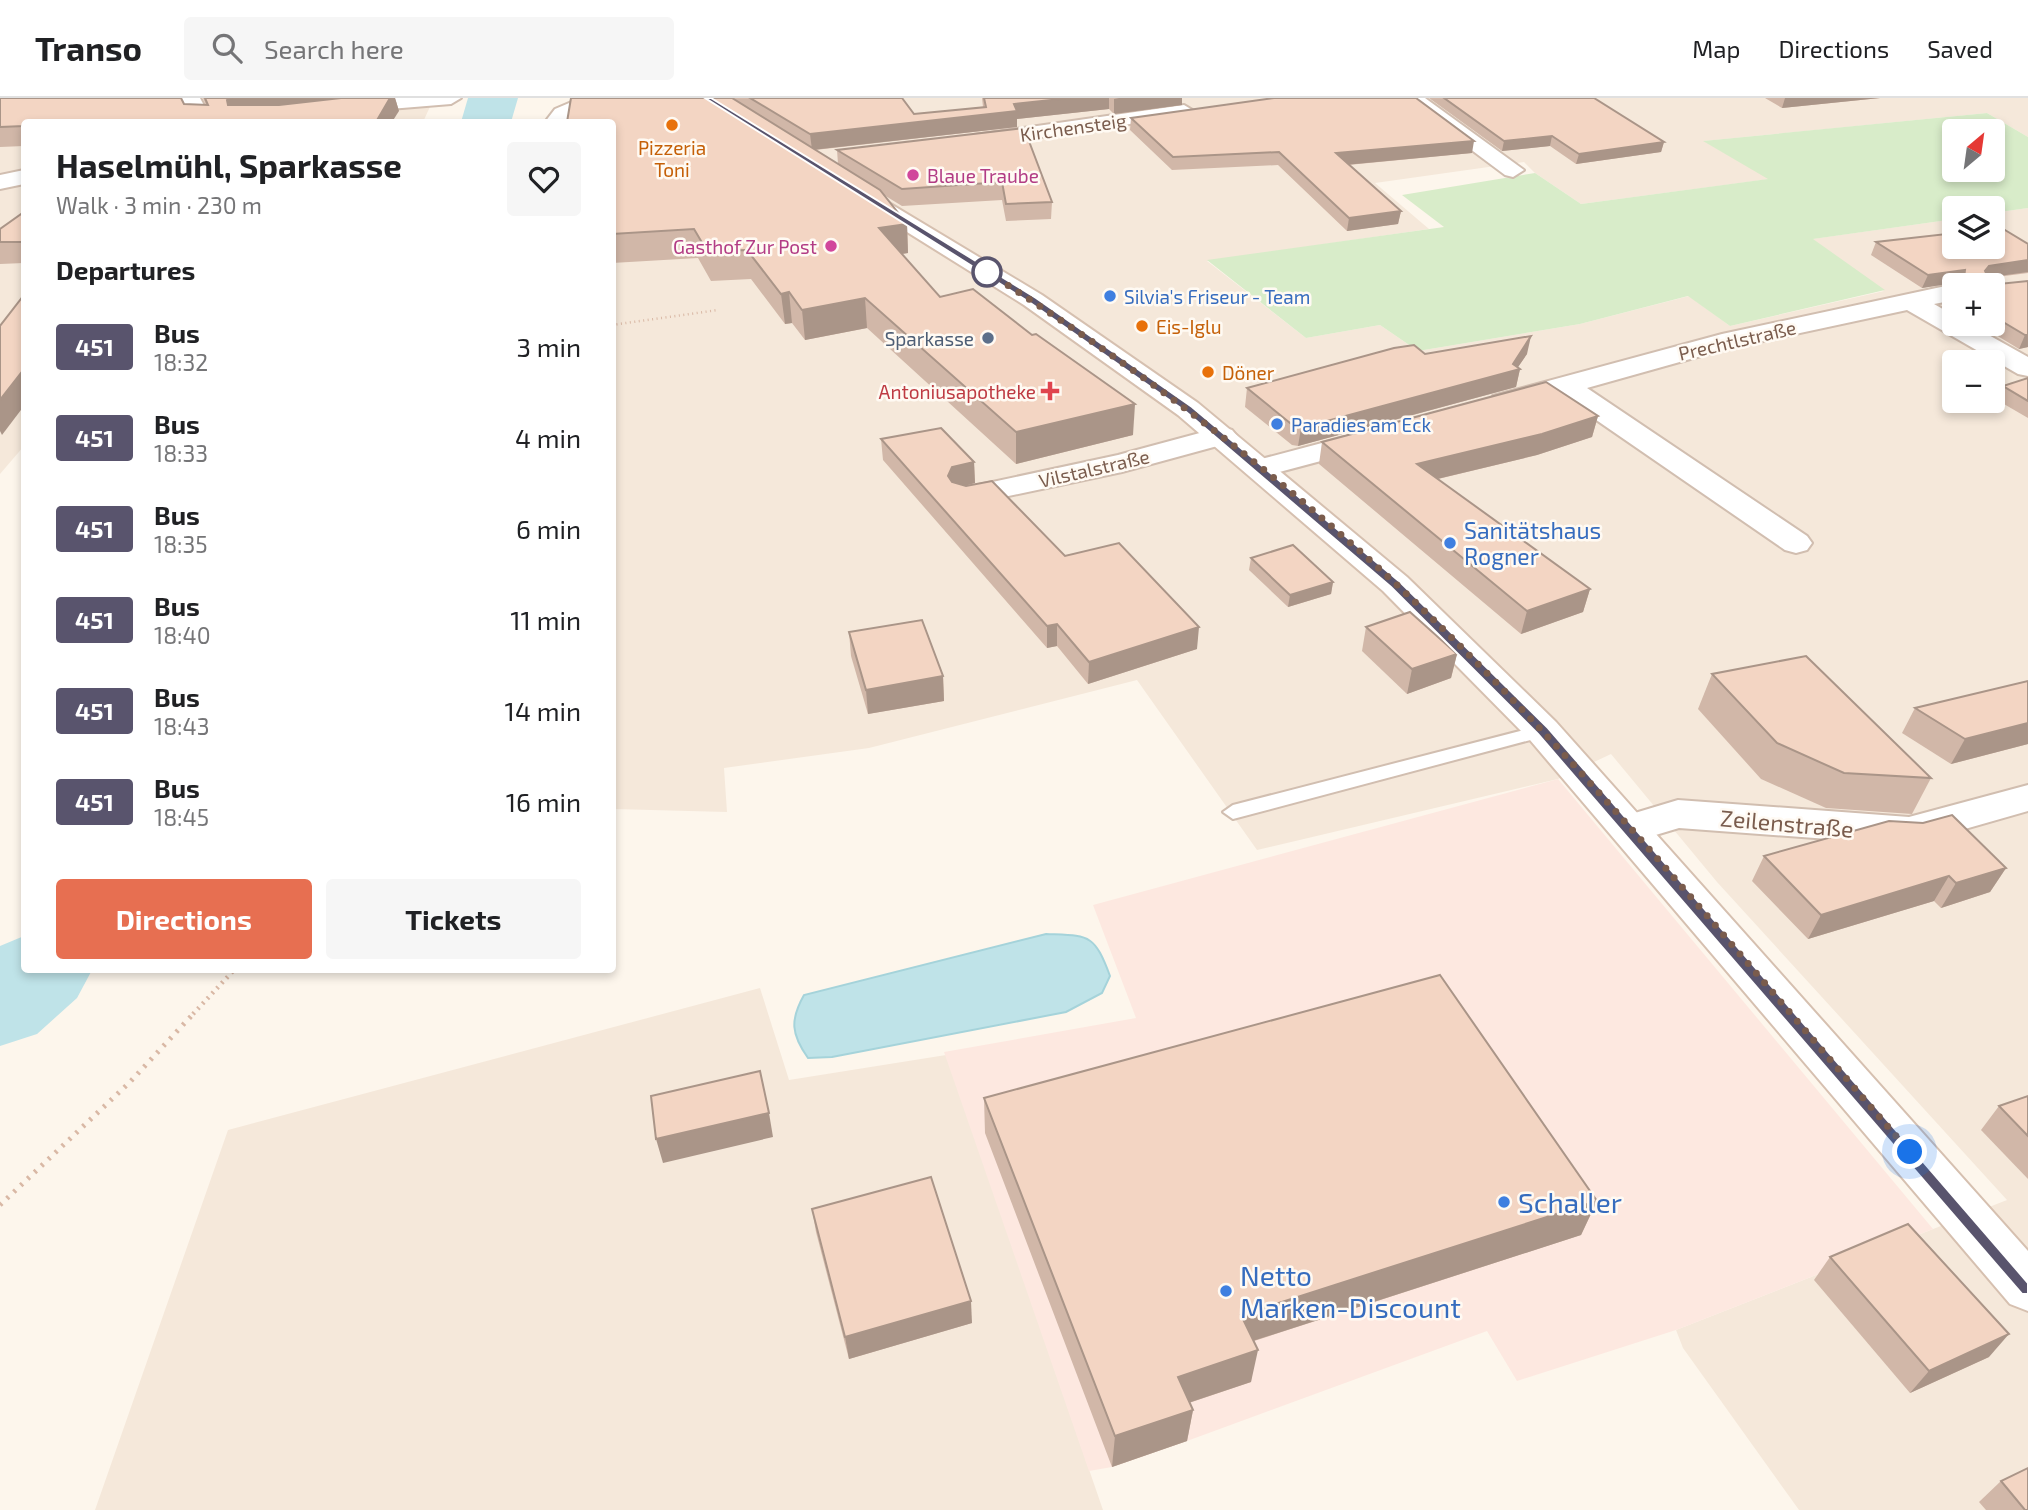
<!DOCTYPE html>
<html lang="en">
<head>
<meta charset="utf-8">
<style>
  :root { --surface:#fff; --page:#f6f6f6; --text:#202124; --muted:#757577; --line:#e0e0e0; --accent:#e76f51 }
  body { margin:0; font-family:"Exo 2",sans-serif; background:var(--page); color:var(--text); height:100vh; display:flex; flex-direction:column; font-size:26px; white-space:nowrap }
  * { box-sizing:border-box; margin:0 }
  p { font-size:23px; color:var(--muted) }
  .icon { flex:none; width:38px; height:38px; fill:none; stroke:currentColor; stroke-width:2; stroke-linecap:round; stroke-linejoin:round }
  .map { position:relative; flex:1; overflow:hidden }
  .drawer { position:absolute; left:21px; top:21px; width:595px; height:854px; display:flex; flex-direction:column; background:var(--surface); border-radius:7px; box-shadow:0 4px 10px #0003 }
  .drawer>* { flex:none }
  .badge { padding:0 14px; border-radius:5px; font-size:24px; line-height:46px }
  .needle { width:46px; rotate:29deg }
  .fabs { position:absolute; left:1942px; top:21px; display:grid; gap:14px }
  .fabs a { display:grid; place-items:center; width:63px; height:63px; border-radius:7px; background:var(--surface); box-shadow:0 4px 10px #0003; font-size:35px }
  .you { position:absolute; width:35px; height:35px; margin:-18px; border:5px solid #fff; border-radius:50%; background:#1a73e8; box-shadow:0 0 0 10px #1a73e833 }
  .map>.badge { position:absolute; translate:-50% -50%; box-shadow:0 0 0 4px #fff }
  h2 { padding:0 35px; font-size:26px; line-height:63px }
  .round { display:grid; place-items:center; flex:none; width:74px; height:74px; border-radius:7px; background:var(--page) }
  .head { display:flex; align-items:center; justify-content:space-between; height:119px; padding:0 35px }
  h1 { font-size:33px; font-weight:700; line-height:52px }
  .primary-button { display:flex; gap:14px; margin-top:auto; padding:14px 35px }
  .primary-button a { flex:1; height:80px; border-radius:7px; background:var(--accent); color:#fff; font-size:28px; font-weight:700; line-height:80px; text-align:center }
  .primary-button a+a { background:var(--page); color:var(--text) }
  ul { padding:0; list-style:none }
  li { display:flex; align-items:center; gap:21px; height:91px; padding:0 35px }
  li div { flex:1 }
  li b { display:block; font-size:26px }
  li em { font-style:normal }
  li .badge { min-width:77px; font-weight:700; text-align:center }
  header { display:flex; align-items:center; gap:42px; box-sizing:border-box; height:98px; padding:0 35px; background:var(--surface); border-bottom:2px solid var(--line) }
  header strong { font-size:33px }
  nav { display:flex; gap:38px; margin-inline-start:auto; font-size:24px }
  .search { width:490px; height:63px; background:var(--page); display:flex; align-items:center; gap:18px; box-sizing:border-box; padding:0 24px; border-radius:7px; color:var(--muted); font-size:26px }
  .map>svg:first-child { display:block }
  .residential { fill:#f5e8da; fill-rule:evenodd }
  .commercial { fill:#fde8e0 }
  .green { fill:#d8ecc9; fill-rule:evenodd }
  .water { fill:#bfe3e8; stroke:#a5d3da; stroke-width:2 }
  .lines { fill:none; stroke-linecap:round; stroke-linejoin:round }
  .river { fill:#bfe3e8; fill-rule:evenodd }
  .service-casing { stroke:#d1beb0; stroke-width:4 }
  .minor-casing { stroke:#d1beb0; stroke-width:4 }
  .tertiary-casing { stroke:#d1beb0; stroke-width:4 }
  .secondary-casing { stroke:#d6c0b0; stroke-width:4 }
  .path-far2 { stroke:#d9b8a5; stroke-width:2.5; stroke-dasharray:1 3.5; stroke-linecap:butt }
  .path-far1 { stroke:#d9b8a5; stroke-width:4.5; stroke-dasharray:2 5; stroke-linecap:butt }
  .path { stroke:#d9b8a5; stroke-width:5; stroke-dasharray:2.5 7; stroke-linecap:butt }
  .service { fill:#fff; fill-rule:evenodd }
  .minor { fill:#fff; fill-rule:evenodd }
  .tertiary { fill:#fff; fill-rule:evenodd }
  .secondary { fill:#fff; fill-rule:evenodd }
  .wall { fill:#d1b7a8 }
  .shaded-wall { fill:#aa9588 }
  .building { fill:#f3d5c3; stroke:#aa9588; stroke-width:2 }
  .line { fill:#59546d; stroke:#fff; stroke-width:2 }
  .walk { stroke:#7a5c4d; stroke-width:7; stroke-dasharray:0 12.6 }
  .food-dot { fill:#e8710a; stroke:#fffaf3; stroke-width:2.5 }
  .hotel-dot { fill:#d1479c; stroke:#fffaf3; stroke-width:2.5 }
  .stop-dot { fill:#fff; stroke:#59546d; stroke-width:3.5 }
  .shop-dot { fill:#3f7fe0; stroke:#fffaf3; stroke-width:2.5 }
  .service-dot { fill:#5c6f8a; stroke:#fffaf3; stroke-width:2.5 }
  .health-dot { fill:#e0444e; stroke:#fffaf3; stroke-width:2.5 }
  .labels { text-anchor:middle; dominant-baseline:central; stroke-width:5; stroke-linejoin:round; paint-order:stroke }
  .far-street-label { font-size:19px; fill:#7a5c4d; stroke:#fffaf3 }
  .far-food-label { font-size:19px; fill:#c56008; stroke:#fffaf3; text-anchor:start }
  .far-hotel-label { font-size:19px; fill:#b23c85; stroke:#fffaf3; text-anchor:start }
  .far-shop-label { font-size:19px; fill:#366cbe; stroke:#fffaf3; text-anchor:start }
  .far-service-label { font-size:19px; fill:#4e5e75; stroke:#fffaf3; text-anchor:end }
  .far-health-label { font-size:19px; fill:#be3a42; stroke:#fffaf3; text-anchor:end }
  .shop-label { font-size:23px; fill:#366cbe; stroke:#fffaf3; text-anchor:start }
  .street-label { font-size:23px; fill:#7a5c4d; stroke:#fffaf3 }
  .near-shop-label { font-size:28px; fill:#366cbe; stroke:#fffaf3; text-anchor:start }
</style>
</head>
<body>
<header>
<strong>Transo</strong>
<div class="search"><svg class="icon" aria-label="search" viewBox="0 0 24 24"><circle cx="10" cy="10" r="6"/><path d="M15 15l6 6"/></svg>Search here</div>
<nav><a>Map</a><a>Directions</a><a>Saved</a></nav>
</header>
<div class="map">
<svg width="2028" height="1412" viewBox="0 0 2028 1412">
  <rect width="100%" height="100%" fill="#fdf6ec"/>
  <!-- residential -->
  <g class="residential">
    <polygon points="0,0 434,0 423,24 24,24 24,348 0,376"/>
    <path d="M625,0H2028V39L1987,15L1704,43L1770,81L1581,106L1535,75L1524,64L1375,85L1429,131L1207,163L1306,240L1380,227L1418,253L1580,226L1689,198L1730,228L1884,193L1812,141L1955,121V149H1993V115L2028,110V1412H1799L1683,1250L1676,1232L2007,1102L1717,784L1611,656L1558,681L1257,752L1137,582L869,650L724,670L727,714L613,711L612,24H568ZM1955,187H1993V226H1955ZM1955,264H1993V303H1955Z"/>
    <polygon points="760,890 789,982 946,957 1103,1412 95,1412 228,1032"/>
  </g>
  <!-- commercial -->
  <polygon class="commercial" points="1558,681 1933,1131 1676,1232 1517,1283 1487,1233 1187,1343 1112,1369 1089,1373 944,954 1136,920 1093,807"/>
  <!-- green -->
  <path class="green" d="M1987,15L2028,39V110L1993,115V110H1955V121L1813,141L1885,192L1730,228L1688,198L1580,226L1418,253L1380,227L1306,240L1207,162L1444,129L1402,97L1535,75L1581,106L1768,81L1703,43ZM1955,33H1993V72H1955Z"/>
  <!-- water -->
  <path class="water" d="M1046,836C1089,838 1094,835 1110,878L1102,895L1066,914L832,959L808,960C791,936 790,922 804,897Z"/>
  <g class="lines">
    <!-- river -->
    <g class="river">
      <polygon points="468,0 518,0 511,24 461,24"/>
      <polygon points="24,838 24,872 92,872 77,900 37,936 0,948 0,848"/>
    </g>
    <defs>
      <polygon id="service" points="1543,627 1549,629 1552,633 1549,637 1233,721 1223,714 1233,707"/>
      <g id="minor">
        <polygon points="180,0 200,0 213,24 193,24"/>
        <polygon points="581,0 609,0 606,4 570,19 566,24 545,24 555,11"/>
        <polygon points="1402,0 1425,0 1524,72 1513,79 1505,77"/>
        <polygon points="1184,7 1194,13 1191,17 974,49 963,43 974,37"/>
        <polygon points="1955,186 1959,187 1955,187 1955,202 1934,206 1955,218 1955,226 1969,226 2028,259 2028,278 2018,276 1907,212 1726,251 1587,290 1807,438 1812,445 1807,452 1796,455 1785,452 1560,297 1503,312 1493,310 1489,304 1493,298 1722,236"/>
        <polygon points="1222,329 1232,332 1237,338 1232,344 1122,374 966,407 955,404 951,398 955,392 1118,357"/>
        <polygon points="1371,332 1381,335 1386,341 1381,347 1261,379 1250,376 1246,370 1250,364"/>
      </g>
      <g id="tertiary">
        <polygon points="375,0 461,0 451,6 353,14 285,24 235,24 246,18"/>
        <polygon points="24,72 24,86 0,91 0,77"/>
        <polygon points="2028,687 2028,713 1909,747 1679,730 1629,745 1615,741 1609,731 1615,721 1678,702 1909,719"/>
      </g>
      <polygon id="secondary" points="859,87 1042,197 1198,305 1407,479 1556,624 2028,1153 2028,1213 2010,1206 1530,642 1383,493 1178,317 1024,207 851,99 848,94 851,89"/>
    </defs>
    <!-- service casing -->
    <use href="#service" class="service-casing"/>
    <!-- minor casing -->
    <use href="#minor" class="minor-casing"/>
    <!-- tertiary casing -->
    <use href="#tertiary" class="tertiary-casing"/>
    <!-- secondary casing -->
    <use href="#secondary" class="secondary-casing"/>
    <!-- path-far2 -->
    <polyline class="path-far2" points="612,227 718,212"/>
    <!-- path-far1 -->
    <polyline class="path-far1" points="193,916 234,872"/>
    <!-- path -->
    <polyline class="path" points="0,1107 130,984 194,915"/>
    <!-- service -->
    <use href="#service" class="service"/>
    <!-- minor -->
    <use href="#minor" class="minor"/>
    <!-- tertiary -->
    <use href="#tertiary" class="tertiary"/>
    <!-- secondary -->
    <use href="#secondary" class="secondary"/>
  </g>
  <!-- wall -->
  <g class="wall">
    <polygon points="0,0 206,7 203,0 395,0 399,13 24,24 24,48 0,49"/>
    <polygon points="571,0 902,0 914,16 983,9 982,0 1182,0 1182,7 1114,16 1109,11 1017,21 1017,29 815,52 838,66 837,52 1024,30 1052,104 1051,121 1006,123 1002,102 902,108 884,97 907,126 908,155 902,156 940,199 1133,337 1016,366 867,230 805,242 792,225 785,226 751,181 711,183 698,160 612,165 612,24"/>
    <polygon points="1429,0 1594,0 1664,44 1661,54 1576,66 1550,48 1502,53"/>
    <polygon points="1765,0 1880,0 1782,10"/>
    <polygon points="1131,20 1472,55 1348,67 1401,113 1398,126 1347,133 1278,67 1172,72 1130,32"/>
    <polygon points="24,114 24,165 0,166 0,131"/>
    <polygon points="1876,144 2028,146 2028,175 1997,179 1999,186 2028,183 2028,249 2019,251 1978,226 1993,226 1993,187 1959,187 1960,184 1922,190 1871,157"/>
    <polygon points="1952,193 1955,193 1955,211 1946,206"/>
    <polygon points="1425,256 1527,256 1518,269 1520,271 1516,289 1298,348 1292,347 1245,309 1247,290"/>
    <polygon points="2028,280 2028,320 1997,302 2003,288"/>
    <polygon points="1598,318 1592,339 1537,357 1438,381 1590,491 1583,514 1521,536 1319,366 1322,344"/>
    <polygon points="881,341 974,364 975,385 965,388 1197,551 1088,586 1057,548 1047,550 883,362"/>
    <polygon points="1251,460 1333,484 1331,496 1288,509 1249,472"/>
    <polygon points="1366,529 1457,556 1451,580 1407,596 1362,553"/>
    <polygon points="849,534 943,578 944,603 868,616 851,558"/>
    <polygon points="1712,576 1931,680 1912,716 1826,710 1761,681 1698,611"/>
    <polygon points="2028,583 2028,646 1951,666 1902,635 1915,610"/>
    <polygon points="1764,758 2006,770 1990,794 1941,810 1934,803 1808,841 1752,783"/>
    <polygon points="2028,998 2028,1081 1981,1032 1999,1008"/>
    <polygon points="984,1000 1597,1103 1581,1137 1254,1243 1251,1284 1189,1305 1193,1312 1187,1343 1112,1369 985,1035"/>
    <polygon points="812,1111 972,1225 849,1261 816,1134"/>
    <polygon points="1830,1159 1989,1259 1910,1295 1814,1182"/>
    <polygon points="2001,1383 2028,1412 1986,1412 1979,1404"/>
  </g>
  <!-- shaded-wall -->
  <g class="shaded-wall">
    <polygon points="232,0 356,0 234,22 227,2"/>
    <polygon points="390,0 395,0 399,13 392,24 376,24"/>
    <polygon points="1070,0 1109,0 1109,11 1017,21 1017,29 812,52 810,36 1014,6"/>
    <polygon points="1119,0 1182,0 1182,7 1114,16 1114,1"/>
    <polygon points="1785,0 1880,0 1782,10"/>
    <polygon points="1552,38 1550,48 1502,53 1504,43"/>
    <polygon points="1474,43 1472,55 1334,68 1336,55"/>
    <polygon points="1664,44 1661,54 1576,66 1579,56"/>
    <polygon points="1401,113 1398,126 1347,133 1349,120"/>
    <polygon points="907,126 908,155 881,159 879,130"/>
    <polygon points="2028,162 2028,174 1984,180 1985,173 1989,168"/>
    <polygon points="1965,172 1960,184 1922,190 1928,177"/>
    <polygon points="789,194 792,225 785,226 781,196"/>
    <polygon points="865,200 867,230 805,242 802,212"/>
    <polygon points="2025,237 2028,237 2028,249 2019,251"/>
    <polygon points="1531,238 1527,256 1516,272 1520,271 1516,289 1298,348 1301,330 1513,266"/>
    <polygon points="24,271 24,308 2,337 0,333 0,302"/>
    <polygon points="1135,306 1133,337 1016,366 1016,334"/>
    <polygon points="1598,318 1592,339 1537,357 1412,387 1417,366"/>
    <polygon points="974,364 975,385 953,391 948,378 952,369"/>
    <polygon points="1333,484 1331,496 1288,509 1290,497"/>
    <polygon points="1590,491 1583,514 1521,536 1527,513"/>
    <polygon points="1057,526 1057,548 1047,550 1047,528"/>
    <polygon points="1199,529 1197,551 1088,586 1089,564"/>
    <polygon points="1457,556 1451,580 1407,596 1412,571"/>
    <polygon points="943,578 944,603 868,616 866,592"/>
    <polygon points="2028,625 2028,646 1951,666 1965,641"/>
    <polygon points="2006,770 1990,794 1941,810 1956,785"/>
    <polygon points="1949,778 1934,803 1808,841 1821,817"/>
    <polygon points="769,1015 773,1039 663,1065 656,1041"/>
    <polygon points="1597,1103 1581,1137 1234,1249 1241,1217"/>
    <polygon points="971,1203 972,1225 849,1261 845,1239"/>
    <polygon points="2009,1236 1989,1259 1910,1295 1929,1273"/>
    <polygon points="1258,1252 1251,1284 1173,1310 1178,1279"/>
    <polygon points="1193,1312 1187,1343 1112,1369 1115,1338"/>
  </g>
  <!-- building -->
  <g class="building">
    <polygon points="0,0 181,0 184,6 208,7 205,0 232,0 227,2 228,7 279,7 341,0 390,0 376,24 24,24 24,28 0,29"/>
    <polygon points="571,0 732,0 880,92 907,126 879,130 940,199 973,191 1032,237 1036,236 1135,306 1016,334 865,200 802,212 789,194 781,196 747,152 707,153 694,131 612,136 612,24 567,24"/>
    <polygon points="750,0 902,0 914,16 986,9 984,0 1070,0 1014,6 1017,13 810,36"/>
    <polygon points="1274,0 1416,0 1474,43 1336,55 1401,113 1349,120 1279,54 1173,59 1131,20"/>
    <polygon points="1444,0 1594,0 1664,44 1579,56 1552,38 1504,43"/>
    <polygon points="1024,30 1052,104 1006,106 1002,84 902,91 837,52"/>
    <polygon points="24,114 24,144 0,144 0,131"/>
    <polygon points="2000,129 2028,146 2028,162 1989,168 1985,173 1987,177 1996,177 1999,186 2028,183 2028,237 2025,237 1993,218 1993,187 1963,187 1965,172 1928,177 1876,144 1955,135 1955,149 1993,149 1993,130"/>
    <polygon points="24,197 24,271 0,302 0,228"/>
    <polygon points="1531,238 1513,266 1520,271 1301,330 1295,329 1247,290 1394,250 1414,247 1425,256"/>
    <polygon points="2028,280 2028,303 2003,288"/>
    <polygon points="1546,284 1598,318 1542,336 1417,366 1590,491 1527,513 1322,344"/>
    <polygon points="941,330 974,364 952,369 948,378 952,384 966,388 992,383 1065,458 1119,445 1199,529 1089,564 1057,526 1047,528 881,341"/>
    <polygon points="1293,447 1333,484 1290,497 1251,460"/>
    <polygon points="1410,514 1457,556 1412,571 1366,529"/>
    <polygon points="922,522 943,578 866,592 849,534"/>
    <polygon points="1806,558 1931,680 1844,675 1777,645 1712,576"/>
    <polygon points="2028,583 2028,625 1965,641 1915,610"/>
    <polygon points="1952,717 2006,770 1956,785 1949,778 1821,817 1764,758 1889,723 1923,725"/>
    <polygon points="1440,877 1597,1103 1241,1217 1258,1252 1178,1279 1193,1312 1115,1338 984,1000"/>
    <polygon points="760,973 769,1015 656,1041 651,998"/>
    <polygon points="2028,998 2028,1038 1999,1008"/>
    <polygon points="931,1079 971,1203 845,1239 812,1111"/>
    <polygon points="1908,1126 2009,1236 1929,1273 1830,1159"/>
    <polygon points="2028,1370 2028,1412 2025,1412 2001,1383"/>
  </g>
  <!-- line -->
  <polygon class="line" points="705,0 711,0 1036,200 1192,309 1400,484 1548,630 2028,1185 2028,1196 2022,1196 1538,636 1391,489 1185,313 1029,204"/>
  <g class="lines">
    <!-- walk -->
    <path class="walk" d="M987,174C1132,266 1270,369 1396,486C1582,660 1742,862 1910,1054"/>
  </g>
  <!-- markers -->
  <g class="food-dot">
    <circle cx="672" cy="27" r="7"/>
    <circle cx="1142" cy="228" r="7"/>
    <circle cx="1208" cy="274" r="7"/>
  </g>
  <g class="hotel-dot">
    <circle cx="913" cy="77" r="7"/>
    <circle cx="831" cy="148" r="7"/>
  </g>
  <circle class="stop-dot" cx="987" cy="174" r="14"/>
  <g class="shop-dot">
    <circle cx="1110" cy="198" r="7"/>
    <circle cx="1277" cy="326" r="7"/>
    <circle cx="1450" cy="445" r="7"/>
    <circle cx="1504" cy="1104" r="7"/>
    <circle cx="1226" cy="1193" r="7"/>
  </g>
  <circle class="service-dot" cx="988" cy="240" r="7"/>
  <path class="health-dot" d="M1046.5 282.5h7v7h7v7h-7v7h-7v-7h-7v-7h7z"/>
  <g class="labels">
    <!-- far-street labels -->
    <g class="far-street-label">
      <text transform="translate(1073 29) rotate(-8)">Kirchensteig</text>
      <text transform="translate(1737 242) rotate(-13)">Prechtlstraße</text>
      <text transform="translate(1094 370) rotate(-13)">Vilstalstraße</text>
    </g>
    <!-- far-food labels -->
    <g class="far-food-label">
      <text x="672" y="49" text-anchor="middle">Pizzeria<tspan x="672" dy="22">Toni</tspan></text>
      <text x="1156" y="228">Eis-Iglu</text>
      <text x="1222" y="274">Döner</text>
    </g>
    <!-- far-hotel labels -->
    <g class="far-hotel-label">
      <text x="927" y="77">Blaue Traube</text>
      <text x="817" y="148" text-anchor="end">Gasthof Zur Post</text>
    </g>
    <!-- far-shop labels -->
    <g class="far-shop-label">
      <text x="1124" y="198">Silvia's Friseur - Team</text>
      <text x="1291" y="326">Paradies am Eck</text>
    </g>
    <!-- far-service labels -->
    <g class="far-service-label">
      <text x="974" y="240">Sparkasse</text>
    </g>
    <!-- far-health labels -->
    <g class="far-health-label">
      <text x="1036" y="293">Antoniusapotheke</text>
    </g>
    <!-- shop labels -->
    <g class="shop-label">
      <text x="1464" y="432">Sanitätshaus<tspan x="1464" dy="26">Rogner</tspan></text>
    </g>
    <!-- street labels -->
    <g class="street-label">
      <text transform="translate(1787 725) rotate(5)">Zeilenstraße</text>
    </g>
    <!-- near-shop labels -->
    <g class="near-shop-label">
      <text x="1518" y="1104">Schaller</text>
      <text x="1240" y="1177">Netto<tspan x="1240" dy="32">Marken-Discount</tspan></text>
    </g>
  </g>
</svg>
<div class="fabs">
<a><svg class="needle" viewBox="-14 -14 28 28"><path d="M0-13l5 13h-10z" fill="#e53935"/><path d="M0 13l5-13h-10z" fill="#757577"/></svg></a>
<a><svg class="icon" aria-label="layers" viewBox="0 0 24 24"><path d="M12 4l9 5-9 5-9-5zM3 14l9 5 9-5"/></svg></a>
<a>+</a>
<a>−</a>
</div>
<div class="you" style="left:1910px;top:1054px"></div>
<section class="drawer">
<div class="head"><div><h1>Haselmühl, Sparkasse</h1><p>Walk · 3 min · 230 m</p></div><a class="round"><svg class="icon" aria-label="heart" viewBox="0 0 24 24"><path d="M12 20l-8-8c-3-5 5-10 8-4 3-6 11-1 8 4z"/></svg></a></div>
<h2>Departures</h2>
<ul>
<li><span class="badge" style="background:#59546d;color:#fff">451</span><div><b>Bus</b><p>18:32</p></div><em>3 min</em></li>
<li><span class="badge" style="background:#59546d;color:#fff">451</span><div><b>Bus</b><p>18:33</p></div><em>4 min</em></li>
<li><span class="badge" style="background:#59546d;color:#fff">451</span><div><b>Bus</b><p>18:35</p></div><em>6 min</em></li>
<li><span class="badge" style="background:#59546d;color:#fff">451</span><div><b>Bus</b><p>18:40</p></div><em>11 min</em></li>
<li><span class="badge" style="background:#59546d;color:#fff">451</span><div><b>Bus</b><p>18:43</p></div><em>14 min</em></li>
<li><span class="badge" style="background:#59546d;color:#fff">451</span><div><b>Bus</b><p>18:45</p></div><em>16 min</em></li>
</ul>
<div class="primary-button"><a>Directions</a><a>Tickets</a></div>
</section>
</div>
</body>
</html>
